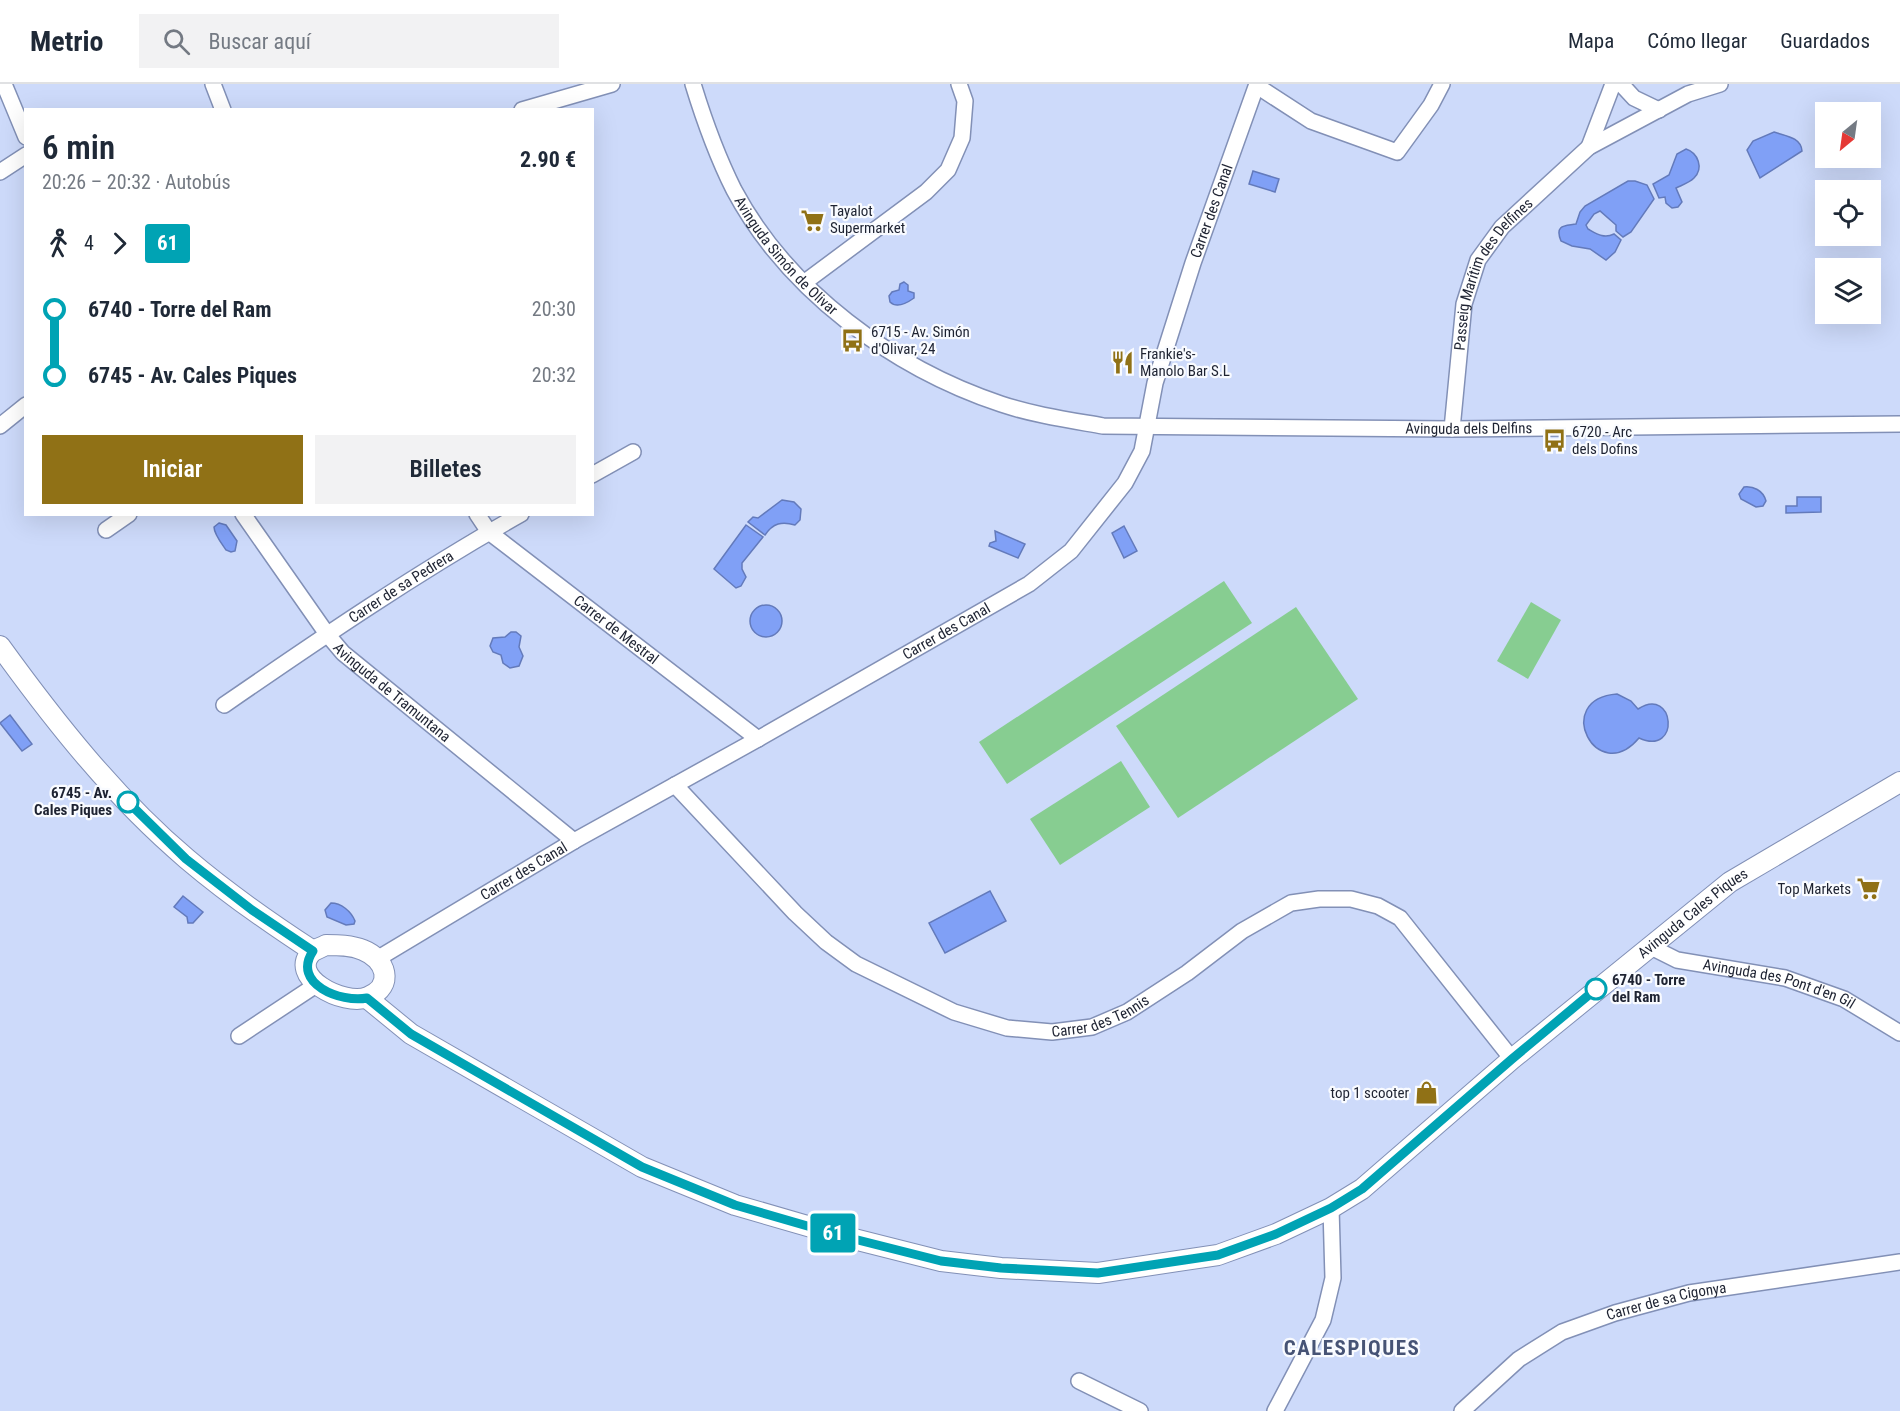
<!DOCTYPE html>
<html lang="es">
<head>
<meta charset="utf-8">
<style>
  :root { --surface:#fff; --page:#f2f2f3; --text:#1f2937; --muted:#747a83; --line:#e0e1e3; --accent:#907116 }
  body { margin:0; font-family:"Roboto Condensed",sans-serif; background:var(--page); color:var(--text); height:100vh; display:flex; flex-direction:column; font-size:22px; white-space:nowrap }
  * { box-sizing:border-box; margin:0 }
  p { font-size:20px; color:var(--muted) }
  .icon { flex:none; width:33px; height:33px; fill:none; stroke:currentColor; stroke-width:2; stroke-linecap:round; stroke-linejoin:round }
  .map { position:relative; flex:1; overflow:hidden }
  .details { position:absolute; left:24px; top:24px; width:570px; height:408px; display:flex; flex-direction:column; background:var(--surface); border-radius:0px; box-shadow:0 6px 24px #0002 }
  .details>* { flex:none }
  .badge { padding:0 12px; border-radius:4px; font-size:21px; line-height:39px }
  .needle { width:39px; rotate:209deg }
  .tools { position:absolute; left:1815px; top:18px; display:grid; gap:12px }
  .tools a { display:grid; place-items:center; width:66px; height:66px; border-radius:0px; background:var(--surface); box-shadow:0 6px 24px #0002; font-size:30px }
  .map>.badge { position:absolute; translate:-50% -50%; box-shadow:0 0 0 3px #fff }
  .legs { display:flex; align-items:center; gap:9px; height:66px; padding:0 18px; font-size:20px }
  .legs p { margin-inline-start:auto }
  .overview { display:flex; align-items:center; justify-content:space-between; height:102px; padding:0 18px }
  h1 { font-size:33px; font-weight:600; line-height:45px }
  .action { display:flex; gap:12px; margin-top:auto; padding:12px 18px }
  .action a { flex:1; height:69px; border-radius:0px; background:var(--accent); color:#fff; font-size:24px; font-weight:600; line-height:69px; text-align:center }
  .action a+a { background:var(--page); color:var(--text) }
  ul { padding:0 18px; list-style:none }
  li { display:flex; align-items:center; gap:21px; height:66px; font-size:22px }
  li i { display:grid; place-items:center; width:9px; height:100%; margin:0 8px; background:currentColor }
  li i::after { content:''; width:15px; height:15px; margin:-8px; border:4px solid; border-radius:50%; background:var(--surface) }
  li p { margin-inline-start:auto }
  li:first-child i { background:linear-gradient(#0000 50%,currentColor 0) }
  li:last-child i { background:linear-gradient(currentColor 50%,#0000 0) }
  header { display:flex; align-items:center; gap:36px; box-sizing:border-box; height:84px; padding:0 30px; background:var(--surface); border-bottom:2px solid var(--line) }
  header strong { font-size:28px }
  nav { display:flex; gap:33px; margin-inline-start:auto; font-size:21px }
  .search { width:420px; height:54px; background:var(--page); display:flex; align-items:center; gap:15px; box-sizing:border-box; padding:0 21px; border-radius:0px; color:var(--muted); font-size:22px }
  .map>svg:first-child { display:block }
  .green { fill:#87cd91 }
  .water { fill:#80a0f6; stroke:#637abb; stroke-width:1.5 }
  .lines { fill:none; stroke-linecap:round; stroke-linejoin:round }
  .minor-casing { stroke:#8290b6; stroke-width:18 }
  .tertiary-casing { stroke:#8290b6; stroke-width:22 }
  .minor { stroke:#fff; stroke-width:15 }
  .tertiary { stroke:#fff; stroke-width:20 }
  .line-1-casing { stroke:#fff; stroke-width:14 }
  .line-1 { stroke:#00a3b4; stroke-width:9 }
  .stop-1-dot { fill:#fff; stroke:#00a3b4; stroke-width:3 }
  .labels { text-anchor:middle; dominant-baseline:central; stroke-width:4.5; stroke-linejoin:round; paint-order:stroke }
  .poi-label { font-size:15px; fill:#1e2332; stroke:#f9fbff; text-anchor:start }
  .street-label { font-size:15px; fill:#1e2332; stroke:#f9fbff }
  .stop-label { font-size:15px; font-weight:bold; fill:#1e2332; stroke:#f9fbff; text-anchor:end }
  .district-label { font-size:21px; font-weight:bold; letter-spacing:1.5px; fill:#465375; stroke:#f9fbff }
</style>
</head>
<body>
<header>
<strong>Metrio</strong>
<div class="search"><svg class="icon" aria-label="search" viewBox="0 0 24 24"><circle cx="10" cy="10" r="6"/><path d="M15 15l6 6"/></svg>Buscar aquí</div>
<nav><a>Mapa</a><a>Cómo llegar</a><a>Guardados</a></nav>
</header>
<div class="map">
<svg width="1900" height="1327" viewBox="0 0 1900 1327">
  <rect width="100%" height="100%" fill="#cddafa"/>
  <!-- green -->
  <g class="green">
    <polygon points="1224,497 1252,539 1007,700 979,658"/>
    <polygon points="1531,518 1561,536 1528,595 1497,577"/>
    <polygon points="1296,523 1358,615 1178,734 1116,642"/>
    <polygon points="1121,677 1150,723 1060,781 1030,735"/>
  </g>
  <!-- water -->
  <g class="water">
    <path d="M1774,48C1785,52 1801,53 1802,67L1760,94L1747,66L1753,57Z"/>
    <path d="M1686,65C1698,69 1704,84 1694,94C1689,99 1682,101 1676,104L1682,118L1678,123L1672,124L1666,119L1665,113L1659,114L1653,100L1669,91L1677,70Z"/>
    <polygon points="1253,87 1279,95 1275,108 1249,100"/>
    <path d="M1628,97H1635L1647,101L1654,115L1631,148L1623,153L1616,147V141L1600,127L1594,130L1586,141L1588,145C1597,150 1604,155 1614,150L1621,156L1615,168L1606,176L1590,165L1572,162L1561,157C1554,140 1566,142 1576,140L1580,128L1585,122Z"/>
    <path d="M904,198L908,201V207L914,209V214C907,219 897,225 890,218L889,212L892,208L899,206L900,200Z"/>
    <path d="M1744,403C1753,402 1763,406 1766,417L1763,422L1756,423L1741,415L1739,410Z"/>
    <polygon points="1797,413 1821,413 1821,428 1786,429 1786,422 1797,422"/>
    <path d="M782,416L794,418L801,425L800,436L795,441C782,437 773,439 765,451L748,438L753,433L758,434Z"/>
    <path d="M219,439L226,441L237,457L235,467L231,468L226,466C222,460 214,450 214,443Z"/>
    <polygon points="746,441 763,453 742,479 742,485 746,493 741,502 736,504 714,485"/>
    <polygon points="1124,442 1137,467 1124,474 1112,449"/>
    <polygon points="995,447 1025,460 1018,474 989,462 990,459 996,457"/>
    <circle cx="766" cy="537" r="16"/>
    <polygon points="511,548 516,548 521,552 519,563 523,572 519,582 510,584 503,579 501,571 493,568 490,562 493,554 505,553"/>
    <path d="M1617,610L1631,617L1638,625C1675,601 1681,673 1639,654C1597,704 1551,615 1617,610Z"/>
    <polygon points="10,631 32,660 22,667 0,639"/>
    <polygon points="990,807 1006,837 945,869 929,839"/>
    <polygon points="183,812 203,828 193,839 188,839 187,833 174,823"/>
    <path d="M331,819C341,819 351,827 355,837L354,840L346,841L327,833L325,826Z"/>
  </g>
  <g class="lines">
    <defs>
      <g id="minor">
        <polyline points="4,0 26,53"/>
        <polyline points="213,0 223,26"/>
        <path id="s1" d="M693,0C704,36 717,72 734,106C788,207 893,284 1001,320C1034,331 1069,336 1103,342L1452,345L1900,340"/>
        <polyline points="1621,0 1634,14 1659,26"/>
        <polyline points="1257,2 1311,37 1397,68 1431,21 1442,0"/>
        <polyline points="522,26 612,0"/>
        <polyline points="1589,63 1613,0"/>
        <polyline points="0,88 26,71"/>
        <polyline points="805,198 926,108 948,86 962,54 965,17 959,0"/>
        <polyline points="0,342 26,321"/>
        <path id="s2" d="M1452,345L1464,220L1478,176L1502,143L1589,63L1688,10L1720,0"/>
        <polyline points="592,391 633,368"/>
        <path id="s3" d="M243,430L327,550L343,569L574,757"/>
        <path id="s4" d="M477,430L489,448L758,655"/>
        <polyline points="106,446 129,430"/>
        <path id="s5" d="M224,621C321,554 418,488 521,430"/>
        <path id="s6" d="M675,701L795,829L826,858L856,880L954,928L1007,944L1052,948L1092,943L1127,928L1187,889L1242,847L1291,819L1319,815H1351L1378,822L1400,834L1512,975"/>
        <path id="s7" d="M1651,863L1677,876L1785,894L1844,915L1900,949"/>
        <path id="s8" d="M377,875L574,757L758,655L1029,500L1071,467L1125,399L1142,367L1155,299L1193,179L1257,0"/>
        <polyline points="239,952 316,901"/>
        <polyline points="1079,1297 1140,1327"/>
        <polyline points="1275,1327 1323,1236 1333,1194 1331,1124"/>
        <path id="s9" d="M1462,1327L1519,1275L1562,1248L1615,1229L1689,1209L1900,1178"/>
      </g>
      <g id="tertiary">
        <path d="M0,562C55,638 115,714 187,775C227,809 270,839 313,867"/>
        <path d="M326,861C338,861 351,861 363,866C386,875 395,902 368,913C344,923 285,892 313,867C317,865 322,863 326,861Z"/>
        <path id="s10" d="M367,914L411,950L642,1083L735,1121L842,1152L941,1177L1001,1184L1098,1189L1218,1171L1276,1150L1331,1124L1362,1105L1512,975L1730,798L1900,698"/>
      </g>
    </defs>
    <!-- minor casing -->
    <use href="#minor" class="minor-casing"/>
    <!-- tertiary casing -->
    <use href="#tertiary" class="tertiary-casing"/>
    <!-- minor -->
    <use href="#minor" class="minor"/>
    <!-- tertiary -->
    <use href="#tertiary" class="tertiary"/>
  </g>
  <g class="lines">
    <defs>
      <path id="line-1" d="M128,718L186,775L252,826L313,867C291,900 341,919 367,914L411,950L642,1083L735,1121L842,1152L941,1177L1001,1184L1098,1189L1218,1171L1276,1150L1331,1124L1362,1105L1512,975L1596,905"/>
    </defs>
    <!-- line-1 casing -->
    <use href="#line-1" class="line-1-casing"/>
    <!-- line-1 -->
    <use href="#line-1" class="line-1"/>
  </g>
  <!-- icons -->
  <defs>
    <symbol id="supermarket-bare" viewBox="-9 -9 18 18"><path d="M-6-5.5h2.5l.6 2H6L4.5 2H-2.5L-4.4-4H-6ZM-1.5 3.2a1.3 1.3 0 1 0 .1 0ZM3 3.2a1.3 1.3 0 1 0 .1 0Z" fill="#907116" stroke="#f9fbff" stroke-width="2.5" paint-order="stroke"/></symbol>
    <symbol id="bus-bare" viewBox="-9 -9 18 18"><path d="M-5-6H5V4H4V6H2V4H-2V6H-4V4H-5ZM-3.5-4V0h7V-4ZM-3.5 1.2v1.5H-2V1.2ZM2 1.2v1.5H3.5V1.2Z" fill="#907116" stroke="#f9fbff" stroke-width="2.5" paint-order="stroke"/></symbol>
    <symbol id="restaurant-bare" viewBox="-9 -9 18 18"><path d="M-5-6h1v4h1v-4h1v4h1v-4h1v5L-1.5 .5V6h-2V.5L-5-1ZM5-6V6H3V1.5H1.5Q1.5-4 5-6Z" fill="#907116" stroke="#f9fbff" stroke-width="2.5" paint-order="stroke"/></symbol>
    <symbol id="shop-bare" viewBox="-9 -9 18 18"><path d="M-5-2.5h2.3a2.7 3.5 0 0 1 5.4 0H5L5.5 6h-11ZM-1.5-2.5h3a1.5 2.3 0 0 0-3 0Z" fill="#907116" stroke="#f9fbff" stroke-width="2.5" paint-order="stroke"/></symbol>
  </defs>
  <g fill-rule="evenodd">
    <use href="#supermarket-bare" x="796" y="120" width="33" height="33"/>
    <use href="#bus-bare" x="836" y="240" width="33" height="33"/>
    <use href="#restaurant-bare" x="1106" y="262" width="33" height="33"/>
    <use href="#bus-bare" x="1538" y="340" width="33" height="33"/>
    <use href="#supermarket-bare" x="1852" y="788" width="33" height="33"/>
    <use href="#shop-bare" x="1410" y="992" width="33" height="33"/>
  </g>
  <!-- markers -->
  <g class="stop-1-dot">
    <circle cx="128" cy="718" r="10"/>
    <circle cx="1596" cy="905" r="10"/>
  </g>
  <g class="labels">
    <!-- poi labels -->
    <g class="poi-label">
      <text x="830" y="127">Tayalot<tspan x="830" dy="17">Supermarket</tspan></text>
      <text x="871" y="248">6715 - Av. Simón<tspan x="871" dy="17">d'Olivar, 24</tspan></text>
      <text x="1140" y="270">Frankie's-<tspan x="1140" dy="17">Manolo Bar S.L</tspan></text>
      <text x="1572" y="348">6720 - Arc<tspan x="1572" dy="17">dels Dofins</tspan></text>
      <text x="1851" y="805" text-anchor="end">Top Markets</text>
      <text x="1409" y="1009" text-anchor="end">top 1 scooter</text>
    </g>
    <!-- street labels -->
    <g class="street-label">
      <text stroke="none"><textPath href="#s8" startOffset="1179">Carrer des Canal</textPath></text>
      <text stroke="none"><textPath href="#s1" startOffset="198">Avinguda Simón de Olivar</textPath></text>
      <text stroke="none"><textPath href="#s2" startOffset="165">Passeig Marítim des Delfines</textPath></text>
      <text stroke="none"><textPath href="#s1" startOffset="934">Avinguda dels Delfins</textPath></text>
      <text stroke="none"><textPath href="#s5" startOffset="213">Carrer de sa Pedrera</textPath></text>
      <text stroke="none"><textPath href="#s4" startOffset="182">Carrer de Mestral</textPath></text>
      <text stroke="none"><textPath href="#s8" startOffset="657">Carrer des Canal</textPath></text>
      <text stroke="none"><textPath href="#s3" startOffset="234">Avinguda de Tramuntana</textPath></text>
      <text stroke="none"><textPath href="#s8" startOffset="171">Carrer des Canal</textPath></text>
      <text stroke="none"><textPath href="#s10" startOffset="1506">Avinguda Cales Piques</textPath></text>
      <text stroke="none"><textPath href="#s7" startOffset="134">Avinguda des Pont d'en Gil</textPath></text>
      <text stroke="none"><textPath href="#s6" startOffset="516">Carrer des Tennis</textPath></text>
      <text stroke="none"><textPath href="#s9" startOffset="237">Carrer de sa Cigonya</textPath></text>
    </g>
    <!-- stop labels -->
    <g class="stop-label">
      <text x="112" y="709">6745 - Av.<tspan x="112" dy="17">Cales Piques</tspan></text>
      <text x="1612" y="896" text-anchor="start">6740 - Torre<tspan x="1612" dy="17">del Ram</tspan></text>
    </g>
    <!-- district labels -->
    <g class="district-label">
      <text x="1352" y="1264">CALESPIQUES</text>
    </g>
  </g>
</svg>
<div class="tools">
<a><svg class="needle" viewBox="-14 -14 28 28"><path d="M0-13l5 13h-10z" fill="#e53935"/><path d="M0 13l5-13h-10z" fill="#747a83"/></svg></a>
<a><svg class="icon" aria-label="locate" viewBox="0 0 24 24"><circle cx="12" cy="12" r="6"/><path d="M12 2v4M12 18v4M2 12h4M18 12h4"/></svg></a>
<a><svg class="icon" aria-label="layers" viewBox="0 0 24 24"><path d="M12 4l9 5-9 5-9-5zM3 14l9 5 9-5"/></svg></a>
</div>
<b class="badge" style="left:833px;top:1149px;background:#00a3b4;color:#fff">61</b>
<section class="details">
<div class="overview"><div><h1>6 min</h1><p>20:26 – 20:32 · Autobús</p></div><b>2.90 €</b></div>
<div class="legs"><svg class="icon" aria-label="walk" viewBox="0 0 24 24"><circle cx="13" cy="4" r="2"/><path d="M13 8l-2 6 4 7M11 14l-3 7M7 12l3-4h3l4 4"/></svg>4<svg class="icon" aria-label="forward" viewBox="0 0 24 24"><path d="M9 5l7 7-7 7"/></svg><b class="badge" style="background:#00a3b4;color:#fff">61</b></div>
<ul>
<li><i style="color:#00a3b4"></i><b>6740 - Torre del Ram</b><p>20:30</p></li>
<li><i style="color:#00a3b4"></i><b>6745 - Av. Cales Piques</b><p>20:32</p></li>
</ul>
<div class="action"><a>Iniciar</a><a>Billetes</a></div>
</section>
</div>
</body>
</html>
